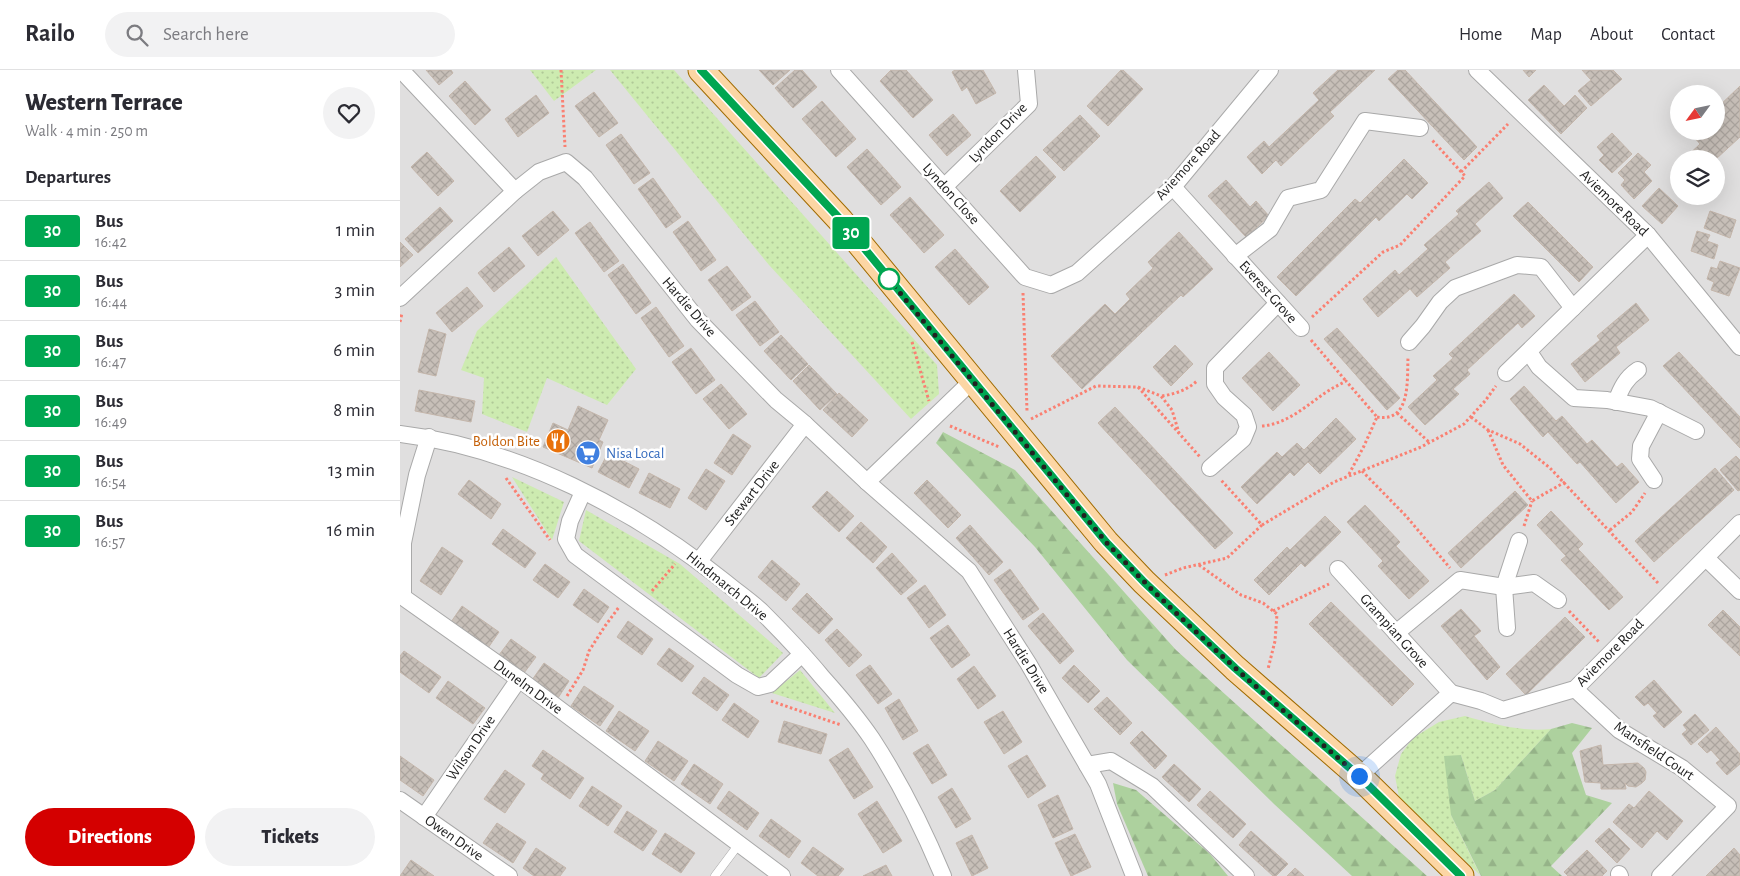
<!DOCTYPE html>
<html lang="en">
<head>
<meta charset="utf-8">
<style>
  :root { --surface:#fff; --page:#f2f2f3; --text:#2b2b33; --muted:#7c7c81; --line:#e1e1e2; --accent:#d40000 }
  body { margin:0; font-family:"Alegreya Sans",sans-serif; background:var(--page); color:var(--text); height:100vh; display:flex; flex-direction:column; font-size:19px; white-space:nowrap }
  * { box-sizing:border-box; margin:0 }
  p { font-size:16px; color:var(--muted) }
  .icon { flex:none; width:28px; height:28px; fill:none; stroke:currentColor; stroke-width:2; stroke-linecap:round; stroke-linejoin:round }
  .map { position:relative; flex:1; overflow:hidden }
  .side { display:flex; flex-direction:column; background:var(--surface); width:400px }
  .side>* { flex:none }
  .badge { padding:0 10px; border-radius:4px; font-size:18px; line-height:32px }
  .needle { width:32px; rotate:237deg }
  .fabs { position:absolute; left:1270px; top:15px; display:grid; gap:10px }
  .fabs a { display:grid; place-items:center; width:55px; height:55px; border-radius:50%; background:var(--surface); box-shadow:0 5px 20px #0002; font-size:25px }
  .you { position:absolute; width:25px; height:25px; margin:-12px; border:4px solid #fff; border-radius:50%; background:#1a73e8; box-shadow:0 0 0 8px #1a73e833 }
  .map>.badge { position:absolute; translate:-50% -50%; box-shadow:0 0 0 2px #fff }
  h2 { padding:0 25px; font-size:19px; line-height:45px }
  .round { display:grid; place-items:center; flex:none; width:52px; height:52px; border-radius:26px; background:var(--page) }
  .head { display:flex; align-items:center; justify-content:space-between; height:85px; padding:0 25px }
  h1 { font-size:24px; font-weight:800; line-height:38px }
  .primary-button { display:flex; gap:10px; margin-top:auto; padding:10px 25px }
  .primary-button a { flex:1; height:58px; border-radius:30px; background:var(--accent); color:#fff; font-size:20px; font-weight:800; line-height:58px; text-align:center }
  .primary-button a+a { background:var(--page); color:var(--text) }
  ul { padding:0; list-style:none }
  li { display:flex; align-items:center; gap:15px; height:60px; padding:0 25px; border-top:1px solid var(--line) }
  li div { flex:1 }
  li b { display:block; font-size:19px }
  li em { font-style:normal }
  li .badge { min-width:55px; font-weight:700; text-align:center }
  header { display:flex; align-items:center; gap:30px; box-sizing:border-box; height:70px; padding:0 25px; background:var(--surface); border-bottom:1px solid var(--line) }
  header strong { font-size:24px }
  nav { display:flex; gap:28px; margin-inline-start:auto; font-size:18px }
  .search { width:350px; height:45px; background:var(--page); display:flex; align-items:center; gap:12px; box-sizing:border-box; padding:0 18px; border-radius:28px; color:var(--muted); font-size:19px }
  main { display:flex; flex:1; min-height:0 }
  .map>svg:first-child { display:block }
  .residential { fill:#e0dfdf; fill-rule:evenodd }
  .grass { fill:url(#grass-dots) }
  .forest { fill:url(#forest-firs) }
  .building { fill:url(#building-cross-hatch); stroke:#c4b6ab }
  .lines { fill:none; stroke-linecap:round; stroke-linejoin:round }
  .lane-casing { stroke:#a9a9a9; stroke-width:9 }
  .street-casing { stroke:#a9a9a9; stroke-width:18 }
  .primary-casing { stroke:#a06b00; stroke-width:27 }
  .path { stroke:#fa8072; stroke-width:3; stroke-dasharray:2.5 2.5; stroke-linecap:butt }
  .lane { stroke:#fff; stroke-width:8 }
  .street { stroke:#fff; stroke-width:16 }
  .primary { stroke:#fcd6a4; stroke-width:25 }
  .line-casing { stroke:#fff; stroke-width:11 }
  .line { stroke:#00a651; stroke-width:8 }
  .walk { stroke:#222; stroke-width:5; stroke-dasharray:0 9 }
  .stop-dot { fill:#fff; stroke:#00a651; stroke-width:2.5 }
  .labels { text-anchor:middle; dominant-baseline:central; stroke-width:5; stroke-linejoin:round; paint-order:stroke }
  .street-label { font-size:15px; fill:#222; stroke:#fff }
  .food-label { font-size:15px; fill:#c56008; stroke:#fff; text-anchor:end }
  .shop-label { font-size:15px; fill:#366cbe; stroke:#fff; text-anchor:start }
</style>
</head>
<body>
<header>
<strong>Railo</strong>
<div class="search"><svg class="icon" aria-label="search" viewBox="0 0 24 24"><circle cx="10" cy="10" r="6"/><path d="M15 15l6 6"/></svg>Search here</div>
<nav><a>Home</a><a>Map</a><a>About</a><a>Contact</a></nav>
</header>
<main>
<section class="side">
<div class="head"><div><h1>Western Terrace</h1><p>Walk · 4 min · 250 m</p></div><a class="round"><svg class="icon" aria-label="heart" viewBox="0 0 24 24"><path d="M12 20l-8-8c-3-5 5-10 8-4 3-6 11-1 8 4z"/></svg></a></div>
<h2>Departures</h2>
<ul>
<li><span class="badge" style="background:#00a651;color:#fff">30</span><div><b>Bus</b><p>16:42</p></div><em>1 min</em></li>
<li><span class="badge" style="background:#00a651;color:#fff">30</span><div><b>Bus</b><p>16:44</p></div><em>3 min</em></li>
<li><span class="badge" style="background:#00a651;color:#fff">30</span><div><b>Bus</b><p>16:47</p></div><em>6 min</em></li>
<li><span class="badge" style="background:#00a651;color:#fff">30</span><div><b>Bus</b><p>16:49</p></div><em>8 min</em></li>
<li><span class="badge" style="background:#00a651;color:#fff">30</span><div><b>Bus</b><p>16:54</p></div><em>13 min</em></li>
<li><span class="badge" style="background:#00a651;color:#fff">30</span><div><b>Bus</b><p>16:57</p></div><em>16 min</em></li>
</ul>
<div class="primary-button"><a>Directions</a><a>Tickets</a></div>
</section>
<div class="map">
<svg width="1340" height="806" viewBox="0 0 1340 806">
  <defs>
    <pattern id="grass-dots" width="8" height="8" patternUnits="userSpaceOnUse" patternTransform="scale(1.25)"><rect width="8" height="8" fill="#cdebb0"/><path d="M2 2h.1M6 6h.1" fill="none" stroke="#b0c997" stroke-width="1.8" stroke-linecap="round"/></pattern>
    <pattern id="forest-firs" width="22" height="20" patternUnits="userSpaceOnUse" patternTransform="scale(1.25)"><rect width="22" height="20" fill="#add19e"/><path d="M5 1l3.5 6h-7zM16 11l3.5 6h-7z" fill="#95b388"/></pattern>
    <pattern id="building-cross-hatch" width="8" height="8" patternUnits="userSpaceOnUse" patternTransform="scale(1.25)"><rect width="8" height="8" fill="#c7bfb8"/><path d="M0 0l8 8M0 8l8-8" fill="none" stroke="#aba49e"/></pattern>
  </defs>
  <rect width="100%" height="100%" fill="#f2efe9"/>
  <!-- residential -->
  <path class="residential" d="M0,0H1340V806H0ZM1279,24H1316V61H1279ZM1279,89H1316V126H1279Z"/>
  <!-- grass -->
  <g class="grass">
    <polygon points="130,0 196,0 154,31"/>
    <polygon points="210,0 274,0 537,295 539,324 511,349 369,195"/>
    <polygon points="156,187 236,299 207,335 147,308 127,362 82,344 84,308 61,300 77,261"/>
    <polygon points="112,407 164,432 152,470"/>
    <polygon points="186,440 280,494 383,583 359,608 179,471"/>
    <polygon points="400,600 435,643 372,623"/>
    <path d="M1065,646C1093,654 1121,662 1151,659L1095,720L1075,731L1061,685L1051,745L1080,805L999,727L995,706L1001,684L1013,668L1039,652Z"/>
  </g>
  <!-- forest -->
  <g class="forest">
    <polygon points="543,362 615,400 776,580 1027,806 952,806 874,734 727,590 635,477 536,373"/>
    <polygon points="1172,653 1192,658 1172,683 1186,725 1212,733 1151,796 1162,806 1081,806 1051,745 1044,686 1061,685 1075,731 1095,720 1151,659"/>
    <polygon points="713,713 736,720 810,784 828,806 748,806 717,734"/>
  </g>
  <!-- building -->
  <g class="building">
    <polygon points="26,0 51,0 53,3 39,15"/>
    <polygon points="359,0 390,0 373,15"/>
    <polygon points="395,0 402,0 417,17 393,38 375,18"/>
    <polygon points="491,0 506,0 533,30 513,48 480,11"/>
    <polygon points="555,0 583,0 596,23 576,34 567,17 562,21 552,2"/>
    <polygon points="721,0 723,0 743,19 708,56 687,36"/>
    <polygon points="938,0 975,0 930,42 934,46 881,96 876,90 862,104 847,87 864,71 869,77 919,30 913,23"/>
    <polygon points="998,0 1005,0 1077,77 1064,90 988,9"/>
    <polygon points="1123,0 1136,0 1129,7"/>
    <polygon points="1182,0 1213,0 1222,9 1191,36 1178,21 1191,10"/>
    <polygon points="65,11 91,40 75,55 49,26"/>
    <polygon points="1144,15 1164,36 1175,25 1187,38 1161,64 1128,30"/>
    <polygon points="1340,16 1340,67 1316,89 1286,89 1285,88 1300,74 1294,67 1300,61 1316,61 1316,39"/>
    <polygon points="194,22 218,53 199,67 175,36"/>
    <polygon points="136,25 149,43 118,67 105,49"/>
    <polygon points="422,31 456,69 436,87 402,49"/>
    <polygon points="553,44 571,65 547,86 529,65"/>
    <polygon points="680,45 700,66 664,101 643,80"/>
    <polygon points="1212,63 1232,84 1212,103 1199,90 1204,85 1197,77"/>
    <polygon points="221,64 250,103 234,114 206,75"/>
    <polygon points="467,79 501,117 481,135 447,97"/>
    <polygon points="27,82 54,111 38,126 11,97"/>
    <polygon points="1238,83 1251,95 1244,102 1252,111 1234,129 1221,115 1225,110 1218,103"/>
    <polygon points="636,86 656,107 620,142 600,121"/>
    <polygon points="1004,89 1028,113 1012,129 1007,124 979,151 976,147 896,226 877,207 955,129 960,133"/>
    <polygon points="253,108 281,147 266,158 238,119"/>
    <polygon points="826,110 850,137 856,131 869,146 846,167 808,126"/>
    <polygon points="1089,112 1103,128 1075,154 1081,161 1045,192 1050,198 1017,227 1010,219 978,247 963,229 995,200 999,205 1028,179 1024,175 1059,144 1056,141"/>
    <polygon points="1259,118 1278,136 1262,154 1242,136"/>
    <polygon points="510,127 544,165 524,183 490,145"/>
    <polygon points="1128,132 1193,197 1179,212 1113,146"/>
    <polygon points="40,137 53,151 18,183 5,169"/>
    <polygon points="153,141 169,160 138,186 122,166"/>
    <polygon points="1310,141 1336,150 1330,168 1304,158"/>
    <polygon points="288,151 316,190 301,201 273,162"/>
    <polygon points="190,152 219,191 204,202 175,163"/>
    <polygon points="1297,161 1310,165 1307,171 1318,175 1314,189 1291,181"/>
    <polygon points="779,162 813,199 783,227 781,225 682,319 651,286 705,234 715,244 730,229 726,224 753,198 748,192"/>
    <polygon points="0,172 13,185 0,197"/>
    <polygon points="109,177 125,196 94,222 78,203"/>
    <polygon points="555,179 589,217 569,235 535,197"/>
    <polygon points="1320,191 1340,198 1329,226 1311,220 1314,212 1307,209 1311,197 1317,199"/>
    <polygon points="223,194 251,233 236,244 208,205"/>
    <polygon points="327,196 351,227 332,241 308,210"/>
    <polygon points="67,217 83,236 52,262 36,243"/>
    <polygon points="1114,224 1135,246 1122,258 1118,253 1067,300 1070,304 1053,319 1059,324 1025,355 1008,337 1037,310 1033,306 1053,288 1049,284"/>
    <polygon points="355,231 379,262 360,276 336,245"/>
    <polygon points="1236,233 1249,250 1216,277 1220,283 1185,312 1171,294 1200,270 1197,266"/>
    <polygon points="256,237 284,276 269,287 241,248"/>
    <polygon points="937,258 1000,328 987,340 924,269"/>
    <polygon points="29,259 46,264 36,306 18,302"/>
    <polygon points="381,265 408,294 391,310 364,281"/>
    <polygon points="775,275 793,294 771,316 753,297"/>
    <polygon points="291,278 315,310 296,324 272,292"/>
    <polygon points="869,282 900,315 873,341 842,308"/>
    <polygon points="1279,282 1340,347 1340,378 1263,296"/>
    <polygon points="409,295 437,324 420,340 393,311"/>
    <polygon points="321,314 347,344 329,359 303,329"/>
    <polygon points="1124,316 1156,351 1162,346 1187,374 1192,370 1217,397 1222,393 1239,412 1216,433 1180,392 1177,394 1148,362 1143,367 1110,329"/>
    <polygon points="19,320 75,331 71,352 15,341"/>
    <polygon points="439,323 468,350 452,367 423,340"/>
    <polygon points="178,336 208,350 199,370 203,372 192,398 143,377 153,353 168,360"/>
    <polygon points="715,337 833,463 815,479 698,353"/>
    <polygon points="936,348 956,369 920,404 908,392 894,406 890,402 857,434 841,417 877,382 882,387 897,373 904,380"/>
    <polygon points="333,364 351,376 332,405 314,393"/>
    <polygon points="208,383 239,399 229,418 198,402"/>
    <polygon points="1336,386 1340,390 1340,420 1338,421 1320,400"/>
    <polygon points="1315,398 1334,420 1254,492 1235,471"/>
    <polygon points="306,399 325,411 306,440 288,428"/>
    <polygon points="249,403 280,419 270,438 239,423"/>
    <polygon points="69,410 101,434 91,449 58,424"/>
    <polygon points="527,410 561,445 548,458 514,423"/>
    <polygon points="427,421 454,446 439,462 412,437"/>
    <polygon points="1115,421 1128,435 1061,498 1048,483"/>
    <polygon points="965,435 1000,472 996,476 1029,511 1009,529 978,496 983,491 947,452"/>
    <polygon points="1151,441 1183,474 1178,479 1223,527 1209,540 1161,490 1166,486 1137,455"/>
    <polygon points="925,446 941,462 905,497 901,493 869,525 854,510 887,477 890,480"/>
    <polygon points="461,452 487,477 473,493 446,468"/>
    <polygon points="570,455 603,492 589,505 556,468"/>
    <polygon points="103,459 136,483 125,498 92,474"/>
    <polygon points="42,477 63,491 41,525 20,511"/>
    <polygon points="492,483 517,511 501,525 476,498"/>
    <polygon points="372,490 400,514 386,531 358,507"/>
    <polygon points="145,494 170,512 158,528 133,510"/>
    <polygon points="610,499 639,539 623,550 594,510"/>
    <polygon points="525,515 546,545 529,558 507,528"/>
    <polygon points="184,519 209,537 198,553 173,535"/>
    <polygon points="407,523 433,549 419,564 392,539"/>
    <polygon points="931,532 1014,614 992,636 909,554"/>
    <polygon points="62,536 99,562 88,578 51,552"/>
    <polygon points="1061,539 1081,561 1074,566 1100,597 1087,610 1041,556"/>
    <polygon points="1323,540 1340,557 1340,586 1308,555"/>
    <polygon points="643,543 674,581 660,594 628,556"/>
    <polygon points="1165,547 1185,567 1126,625 1106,604"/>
    <polygon points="228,551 253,569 242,585 217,567"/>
    <polygon points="548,555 570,585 552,598 530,568"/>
    <polygon points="437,559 462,585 449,597 425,570"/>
    <polygon points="111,569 136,587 124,603 99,585"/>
    <polygon points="269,578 294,596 282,612 257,594"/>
    <polygon points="4,581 41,607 29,623 0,602 0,586"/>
    <polygon points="144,593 169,611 158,628 132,610"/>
    <polygon points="470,595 492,624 478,634 456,605"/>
    <polygon points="674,595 700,621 688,633 662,608"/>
    <polygon points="574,596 596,626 578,639 557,609"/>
    <polygon points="304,607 329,625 317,641 292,623"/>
    <polygon points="1254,610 1282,642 1264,658 1253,646 1257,643 1248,633 1244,636 1235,627"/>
    <polygon points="48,611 85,638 73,654 36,628"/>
    <polygon points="184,616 214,636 200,656 171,636"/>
    <polygon points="707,627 732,653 720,665 694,639"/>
    <polygon points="499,629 518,661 503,670 485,638"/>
    <polygon points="334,633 359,651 348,668 322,650"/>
    <polygon points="219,641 249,661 235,681 206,661"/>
    <polygon points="603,641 622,672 604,684 584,652"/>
    <polygon points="1295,644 1309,660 1291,675 1282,664 1287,660 1283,655"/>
    <polygon points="384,651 427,664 421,684 378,672"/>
    <polygon points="1316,657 1340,684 1340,694 1327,705 1316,693 1320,690 1311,680 1307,683 1298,674"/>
    <polygon points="742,661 767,686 755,699 730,673"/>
    <polygon points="258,671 288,691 274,711 245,691"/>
    <polygon points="528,674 547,705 532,714 513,683"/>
    <polygon points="1201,675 1203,695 1238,693 1244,698 1246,702 1245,710 1242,713 1236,717 1228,716 1225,713 1226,719 1201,719 1201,713 1185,712 1180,681"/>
    <polygon points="448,678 473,717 454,729 429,690"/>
    <polygon points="143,680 184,708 170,729 141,709 144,704 132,696"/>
    <polygon points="627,685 646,716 628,728 608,696"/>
    <polygon points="0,686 34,710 23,726 0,710"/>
    <polygon points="294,694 323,714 310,734 281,714"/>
    <polygon points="774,694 801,719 789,732 762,707"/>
    <polygon points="105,700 125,714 105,743 84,729"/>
    <polygon points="192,716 222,736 208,756 179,736"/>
    <polygon points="552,718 571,749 556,758 538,727"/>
    <polygon points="329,721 359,743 347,760 317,738"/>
    <polygon points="810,721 846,754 833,768 797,735"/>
    <polygon points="1249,721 1283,751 1267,770 1257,761 1242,778 1213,752 1229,734 1234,738"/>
    <polygon points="658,725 673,759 653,768 638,735"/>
    <polygon points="477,731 502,771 483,783 458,744"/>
    <polygon points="227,741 257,761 243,781 214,762"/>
    <polygon points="371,749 401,771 389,788 359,766"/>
    <polygon points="97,753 126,772 113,793 83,773"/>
    <polygon points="1209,758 1230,779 1217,793 1195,771"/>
    <polygon points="851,761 888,794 876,806 873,806 839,775"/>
    <polygon points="265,763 295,783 281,803 252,784"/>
    <polygon points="675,764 691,797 671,806 655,773"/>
    <polygon points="572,765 588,798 572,806 556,773"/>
    <polygon points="413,777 444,799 438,806 418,806 401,793"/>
    <polygon points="136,778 166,798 160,806 134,806 123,798"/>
    <polygon points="1334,778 1340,785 1340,806 1306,806"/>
    <polygon points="1187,780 1207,801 1202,806 1168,806 1164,802"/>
    <polygon points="11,790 34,806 0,806"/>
    <polygon points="486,795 492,806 463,806"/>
    <polygon points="895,798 904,806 887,806"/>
  </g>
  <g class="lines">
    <defs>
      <polyline id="lane" points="315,806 339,774"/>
      <g id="street">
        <polyline points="1,0 115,121 139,102 166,92 185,108 298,250 376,330 405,354 467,412 569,501 628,593 698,714 734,806"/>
        <polyline points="439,0 625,207 651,215 677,203 773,117 870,0"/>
        <polyline points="1077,0 1248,165 1340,277"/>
        <polyline points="544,117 629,34 626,0"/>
        <polyline points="773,117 901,258"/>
        <polyline points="835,186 870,159 888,128 921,120 965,51 1020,58"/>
        <polyline points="0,228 115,121"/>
        <polyline points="1009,272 1023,256 1040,232 1055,218 1117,195 1141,197 1173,238"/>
        <polyline points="1129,282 1139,297 1174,328 1207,330 1250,338 1296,361"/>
        <polyline points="1106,303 1248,165"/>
        <path d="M1216,332C1221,318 1226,308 1238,300"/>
        <path d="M0,364C117,378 234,439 325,512C337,522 350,531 361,541C382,562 403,584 422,607C440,627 457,647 472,669C500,712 523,758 543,806"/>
        <polyline points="29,367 17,405 3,473 3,527 119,609 382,806"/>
        <polyline points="810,398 843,369 848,357 844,345 824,327 815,314 815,298 878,233"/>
        <polyline points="1254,410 1240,389 1241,376 1259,342"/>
        <polyline points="467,412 573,310"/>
        <polyline points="183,422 170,451 166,469 175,485 337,605 358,617 370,614 402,584"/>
        <polyline points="1306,488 1340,521"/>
        <polyline points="299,491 405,354"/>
        <polyline points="938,499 1051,623"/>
        <polyline points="1107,558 1104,517 1119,471"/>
        <polyline points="996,563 1060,510 1104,517 1134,513 1158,530"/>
        <polyline points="1175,619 1219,660 1282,698 1328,736 1260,806"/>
        <polyline points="687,695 711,691 752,716 846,806"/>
        <polyline points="959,706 1051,623 1081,631 1103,640 1175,619 1340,453"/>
        <polyline points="0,730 109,806"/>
        <polyline points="24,747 119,609"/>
        <polyline points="1219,804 1220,806"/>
      </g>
      <polyline id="primary" points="301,0 441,151 706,472 744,512 835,598 959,706 1061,806"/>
    </defs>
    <!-- lane casing -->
    <use href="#lane" class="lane-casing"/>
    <!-- street casing -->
    <use href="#street" class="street-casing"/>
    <!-- primary casing -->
    <use href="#primary" class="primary-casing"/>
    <!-- path -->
    <g class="path">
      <polyline points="161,0 165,77"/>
      <polyline points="1061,102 1108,54"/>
      <polyline points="623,223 627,341"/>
      <polyline points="912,247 983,182 1000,175 1065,106 1032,70"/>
      <polyline points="0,252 2,243"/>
      <polyline points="911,270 946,311"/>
      <polyline points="512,272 529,331"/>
      <polyline points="738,317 761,326 772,340 779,363"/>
      <path d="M762,326C775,324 787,320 797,311"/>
      <polyline points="997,343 1029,372"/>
      <path d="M977,347C1011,353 1007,310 1008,288"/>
      <polyline points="1071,347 1088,360 1120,374 1150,398 1258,513"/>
      <polyline points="631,349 696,316 738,317 800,387"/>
      <polyline points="550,356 599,377"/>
      <path d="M862,356C887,354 906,336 925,323C932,318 939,315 946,311L977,347L964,376L948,406"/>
      <polyline points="1088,360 1103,395 1132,431 1165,412"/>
      <polyline points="962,401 1006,446 1050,498"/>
      <polyline points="106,408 150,470"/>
      <polyline points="862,455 934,412 1021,377 1064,354 1085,331 1096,316"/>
      <polyline points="1124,456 1132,431"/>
      <polyline points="1210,460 1232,442 1245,423"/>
      <polyline points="799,495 841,525 863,533 877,544 875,571 868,599"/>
      <polyline points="765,505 783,498 827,488 862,455 821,410"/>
      <polyline points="252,521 275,494"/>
      <polyline points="873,541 929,514"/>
      <polyline points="1169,541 1200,573"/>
      <polyline points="167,626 183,600 189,581 205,556 219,537"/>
      <polyline points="371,631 441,655"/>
    </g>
    <!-- lane -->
    <use href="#lane" class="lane"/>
    <!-- street -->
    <use href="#street" class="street"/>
    <!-- primary -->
    <use href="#primary" class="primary"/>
  </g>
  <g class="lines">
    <defs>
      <polyline id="line" points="301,0 441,150 706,472 744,512 835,598 959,706 1061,806"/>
    </defs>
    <!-- line casing -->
    <use href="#line" class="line-casing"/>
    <!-- line -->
    <use href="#line" class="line"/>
    <!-- walk -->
    <path class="walk" d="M489,209L486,206L706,472C784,556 872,631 959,706"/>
  </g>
  <!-- icons -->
  <defs>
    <symbol id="restaurant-disc" viewBox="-11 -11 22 22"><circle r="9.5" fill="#e8710a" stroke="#fff"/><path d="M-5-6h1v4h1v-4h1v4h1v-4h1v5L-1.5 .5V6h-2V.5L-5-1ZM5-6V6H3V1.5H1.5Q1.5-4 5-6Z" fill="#fff"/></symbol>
    <symbol id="supermarket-disc" viewBox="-11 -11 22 22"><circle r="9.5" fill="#3f7fe0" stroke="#fff"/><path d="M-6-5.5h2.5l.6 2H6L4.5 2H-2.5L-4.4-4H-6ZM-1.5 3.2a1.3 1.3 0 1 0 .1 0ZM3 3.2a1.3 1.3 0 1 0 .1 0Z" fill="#fff"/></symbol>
  </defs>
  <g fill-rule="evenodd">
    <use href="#restaurant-disc" x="144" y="357" width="28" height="28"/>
    <use href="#supermarket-disc" x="174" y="369" width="28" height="28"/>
  </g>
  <!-- markers -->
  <circle class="stop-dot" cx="489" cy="209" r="10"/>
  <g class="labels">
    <!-- street labels -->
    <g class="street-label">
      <text transform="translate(598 63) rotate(-46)">Lyndon Drive</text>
      <text transform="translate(788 95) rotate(-48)">Aviemore Road</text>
      <text transform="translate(551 124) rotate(48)">Lyndon Close</text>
      <text transform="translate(1214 133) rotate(44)">Aviemore Road</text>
      <text transform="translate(868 222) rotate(48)">Everest Grove</text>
      <text transform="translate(289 237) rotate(49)">Hardie Drive</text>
      <text transform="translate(352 423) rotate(-52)">Stewart Drive</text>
      <text transform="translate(327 516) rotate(39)">Hindmarch Drive</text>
      <text transform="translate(994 561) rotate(48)">Grampian Grove</text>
      <text transform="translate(1210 583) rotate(-45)">Aviemore Road</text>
      <text transform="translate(626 591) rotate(58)">Hardie Drive</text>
      <text transform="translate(128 617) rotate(36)">Dunelm Drive</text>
      <text transform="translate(71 678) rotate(-56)">Wilson Drive</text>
      <text transform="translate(1254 681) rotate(34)">Mansfield Court</text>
      <text transform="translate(54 768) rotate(35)">Owen Drive</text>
    </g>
    <!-- food labels -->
    <g class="food-label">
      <text x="140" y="371">Boldon Bite</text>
    </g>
    <!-- shop labels -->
    <g class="shop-label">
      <text x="206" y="383">Nisa Local</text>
    </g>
  </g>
</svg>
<div class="fabs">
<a><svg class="needle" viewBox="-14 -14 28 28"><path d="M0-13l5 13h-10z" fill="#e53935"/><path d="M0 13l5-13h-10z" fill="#7c7c81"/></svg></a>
<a><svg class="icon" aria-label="layers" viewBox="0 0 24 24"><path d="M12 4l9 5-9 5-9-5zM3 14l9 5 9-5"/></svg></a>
</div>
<div class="you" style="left:959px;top:706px"></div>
<b class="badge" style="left:451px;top:163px;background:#00a651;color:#fff">30</b>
</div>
</main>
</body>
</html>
